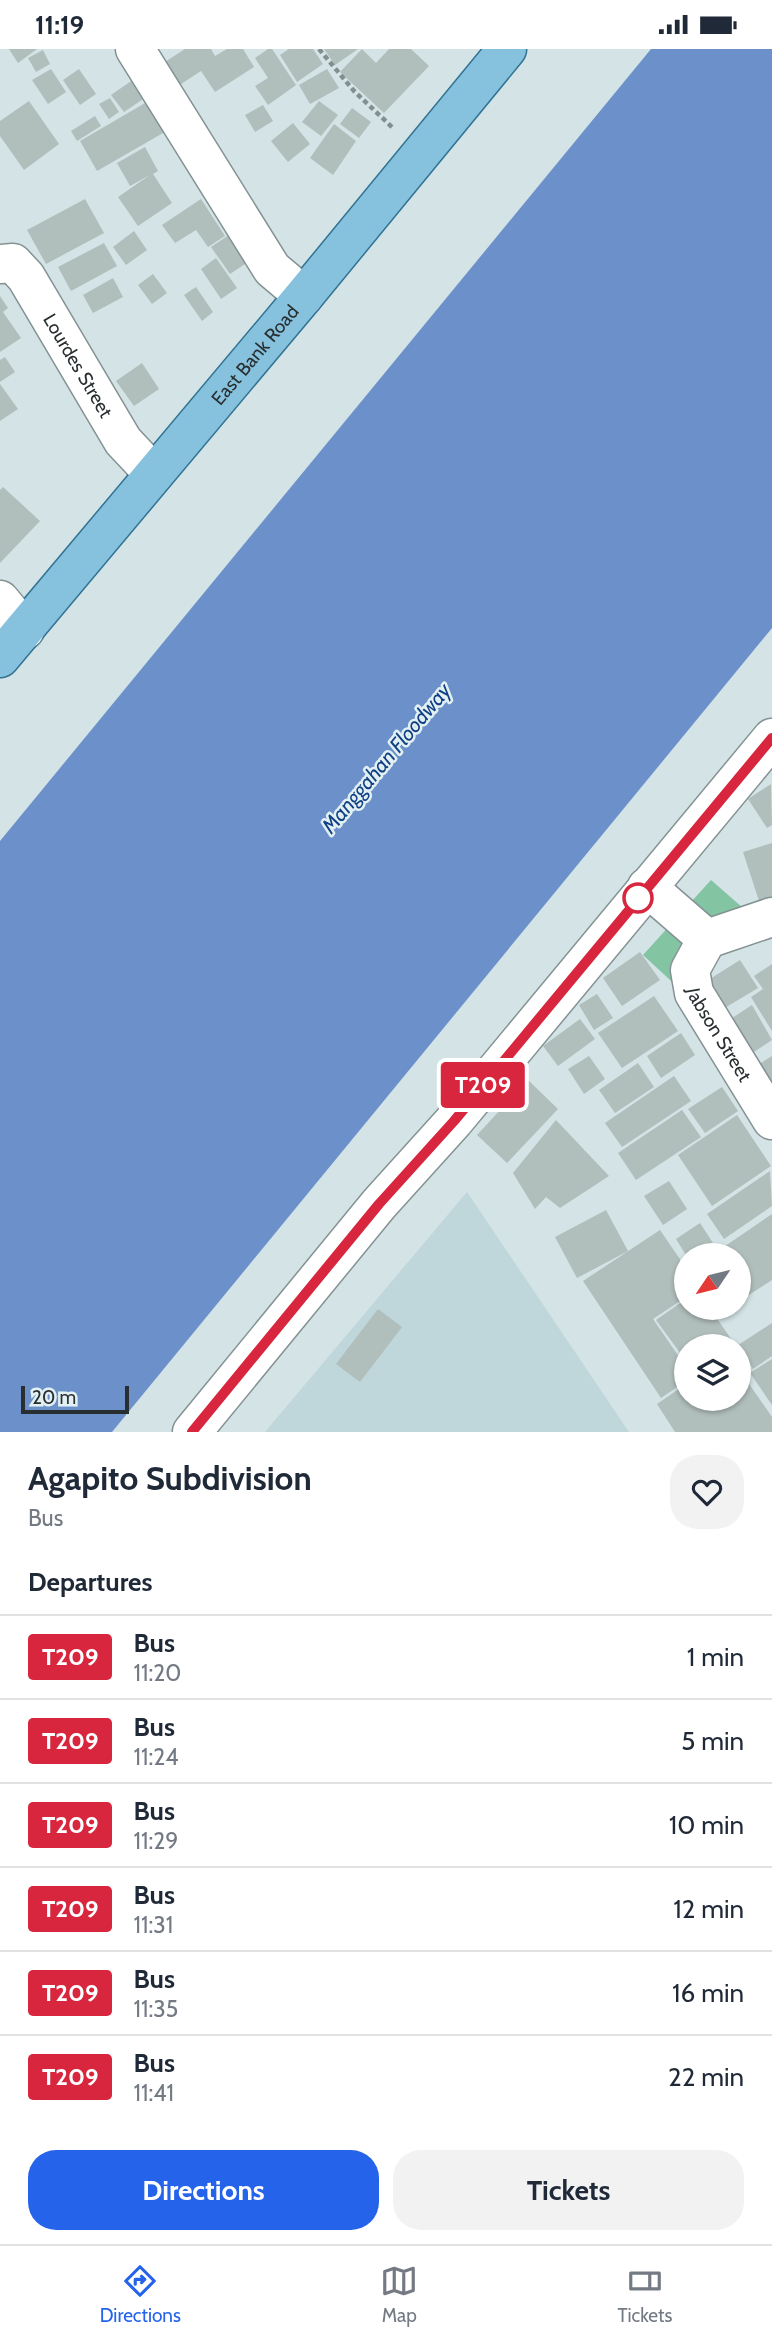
<!DOCTYPE html>
<html lang="en">
<head>
<meta charset="utf-8">
<style>
  :root { --surface:#fff; --page:#f2f2f3; --text:#1f2937; --muted:#747a83; --line:#e0e1e3; --accent:#2563eb }
  body { margin:0; font-family:Cabin,sans-serif; background:var(--page); color:var(--text); height:100vh; display:flex; flex-direction:column; font-size:26px; white-space:nowrap }
  * { box-sizing:border-box; margin:0 }
  p { font-size:23px; color:var(--muted) }
  .icon { flex:none; width:38px; height:38px; fill:none; stroke:currentColor; stroke-width:2; stroke-linecap:round; stroke-linejoin:round }
  .map { position:relative; height:1383px; overflow:hidden }
  .details { display:flex; flex-direction:column; background:var(--surface); flex:1 }
  .details>* { flex:none }
  .badge { padding:0 14px; border-radius:5px; font-size:24px; line-height:46px }
  .needle { width:46px; rotate:235deg }
  .controls { position:absolute; left:674px; top:1194px; display:grid; gap:14px }
  .controls a { display:grid; place-items:center; width:77px; height:77px; border-radius:50%; background:var(--surface); box-shadow:0 2px 5px #0004; font-size:35px }
  .scale { position:absolute; left:21px; bottom:18px; width:108px; box-sizing:border-box; padding-left:7px; border:4px solid #292f30; border-top:0; font-size:19px; line-height:24px; white-space:nowrap; color:#292f30; -webkit-text-stroke:5px #e2f0f3; paint-order:stroke }
  .map>.badge { position:absolute; translate:-50% -50%; box-shadow:0 0 0 4px #fff }
  h2 { padding:0 28px; font-size:26px; line-height:63px }
  .round { display:grid; place-items:center; flex:none; width:74px; height:74px; border-radius:28px; background:var(--page) }
  .overview { display:flex; align-items:center; justify-content:space-between; height:119px; padding:0 28px }
  h1 { font-size:33px; font-weight:800; line-height:52px }
  .action { display:flex; gap:14px; margin-top:auto; padding:14px 28px }
  .action a { flex:1; height:80px; border-radius:28px; background:var(--accent); color:#fff; font-size:28px; font-weight:800; line-height:80px; text-align:center }
  .action a+a { background:var(--page); color:var(--text) }
  ul { padding:0; list-style:none }
  li { display:flex; align-items:center; gap:21px; height:84px; padding:0 28px; border-top:2px solid var(--line) }
  li div { flex:1 }
  li b { display:block; font-size:26px }
  li em { font-style:normal }
  li .badge { min-width:77px; font-weight:700; text-align:center }
  .status { display:flex; justify-content:space-between; align-items:center; height:49px; padding:0 35px; background:var(--surface); direction:ltr }
  .status svg { height:19px; fill:currentColor }
  .menu { display:flex; justify-content:space-around; align-items:center; height:98px; border-top:2px solid var(--line); background:var(--surface); font-size:19px; color:var(--muted) }
  .menu a { display:grid; justify-items:center; gap:4px }
  .menu .current { color:var(--accent) }
  .map>svg:first-child { display:block }
  .built { fill:#bfd6db }
  .green { fill:#83c4a3 }
  .water { fill:#6c91ca }
  .building { fill:#b0bebc }
  .lines { fill:none; stroke-linecap:round; stroke-linejoin:round }
  .minor-casing { stroke:#849294; stroke-width:41 }
  .major-casing { stroke:#317393; stroke-width:41 }
  .path { stroke:#838e90; stroke-width:4.5; stroke-dasharray:5 3.5; stroke-linecap:butt }
  .minor { stroke:#fff; stroke-width:38 }
  .major { stroke:#86c1de; stroke-width:38 }
  .line-casing { stroke:#fff; stroke-width:16 }
  .line { stroke:#d7263d; stroke-width:10 }
  .stop-dot { fill:#fff; stroke:#d7263d; stroke-width:3.5 }
  .labels { text-anchor:middle; dominant-baseline:central; stroke-width:5; stroke-linejoin:round; paint-order:stroke }
  .street-label { font-size:19px; fill:#292f30; stroke:#e2f0f3 }
  .water-label { font-size:21px; font-style:italic; fill:#114084; stroke:#e2f0f3 }
</style>
</head>
<body>
<div class="status"><b>11:19</b><svg viewBox="0 0 49 12"><path d="M0 12V9h3v3zM5 12V6h3v6zM10 12V3h3v9zM15 12V0h3v12zM26 1h20v11H26zM47 4h2v5h-2z"/></svg></div>
<div class="map">
<svg width="772" height="1383" viewBox="0 0 772 1383">
  <rect width="100%" height="100%" fill="#d4e3e6"/>
  <!-- built -->
  <polygon class="built" points="467,1143 629,1383 265,1383"/>
  <!-- green -->
  <polygon class="green" points="711,831 751,866 682,942 643,906"/>
  <!-- water -->
  <polygon class="water" points="651,0 772,0 772,579 112,1383 0,1383 0,792"/>
  <!-- building -->
  <g class="building">
    <polygon points="9,0 37,0 18,14"/>
    <polygon points="185,0 211,0 215,7 227,0 243,0 254,18 215,43 201,22 172,41 157,18"/>
    <polygon points="268,0 272,0 296,36 268,56 255,37 268,29 255,9"/>
    <polygon points="289,0 313,0 323,15 297,33 280,6"/>
    <polygon points="324,0 358,0 335,16"/>
    <polygon points="362,0 376,14 389,0 411,0 429,17 384,64 340,23"/>
    <polygon points="43,1 50,15 36,23 28,9"/>
    <polygon points="51,20 66,43 48,55 32,31"/>
    <polygon points="79,20 96,45 80,56 63,31"/>
    <polygon points="327,20 339,39 310,55 299,36"/>
    <polygon points="137,28 149,46 124,63 111,46"/>
    <polygon points="110,49 119,63 109,70 99,55"/>
    <polygon points="152,50 170,80 97,122 80,92"/>
    <polygon points="29,52 59,95 24,121 0,87 0,72"/>
    <polygon points="319,52 338,66 321,87 302,73"/>
    <polygon points="263,56 273,72 255,83 245,66"/>
    <polygon points="352,59 371,73 359,89 340,75"/>
    <polygon points="95,67 101,77 77,92 71,82"/>
    <polygon points="293,74 310,95 288,113 271,92"/>
    <polygon points="334,75 356,92 333,126 310,109"/>
    <polygon points="145,98 158,122 153,125 172,154 138,177 118,148 150,126 130,137 117,114"/>
    <polygon points="85,150 104,184 46,215 27,181"/>
    <polygon points="201,150 225,187 208,198 196,181 175,194 162,176"/>
    <polygon points="134,182 147,201 126,216 113,198"/>
    <polygon points="232,184 251,211 230,225 211,198"/>
    <polygon points="104,194 117,217 71,242 58,218"/>
    <polygon points="216,209 237,239 221,250 201,220"/>
    <polygon points="153,225 167,244 152,255 138,236"/>
    <polygon points="113,229 123,248 93,264 83,246"/>
    <polygon points="196,238 213,263 202,272 184,246"/>
    <polygon points="0,247 8,259 3,263 21,289 0,303"/>
    <polygon points="5,308 15,323 0,333 0,311"/>
    <polygon points="142,314 159,340 134,357 116,332"/>
    <polygon points="0,335 18,360 0,372"/>
    <polygon points="3,438 40,472 0,514 0,441"/>
    <polygon points="771,735 772,776 767,779 748,750"/>
    <polygon points="772,794 772,851 760,855 743,803"/>
    <polygon points="640,903 660,931 622,957 603,929"/>
    <polygon points="740,911 758,939 723,960 705,933"/>
    <polygon points="772,915 772,982 751,948 763,940 754,927"/>
    <polygon points="597,945 613,969 594,981 579,956"/>
    <polygon points="654,947 678,982 622,1019 598,984"/>
    <polygon points="752,956 772,991 745,1009 723,975"/>
    <polygon points="580,970 595,990 558,1017 543,997"/>
    <polygon points="681,984 695,1006 661,1029 647,1007"/>
    <polygon points="589,1007 605,1030 584,1045 568,1020"/>
    <polygon points="772,1007 772,1047 753,1019"/>
    <polygon points="638,1014 654,1038 615,1064 599,1041"/>
    <polygon points="674,1027 691,1052 622,1098 605,1074"/>
    <polygon points="528,1031 558,1060 507,1114 477,1086"/>
    <polygon points="722,1038 738,1062 705,1084 688,1060"/>
    <polygon points="682,1061 701,1088 636,1131 618,1104"/>
    <polygon points="737,1066 771,1117 712,1157 678,1106"/>
    <polygon points="556,1071 609,1127 560,1159 546,1148 535,1160 513,1124"/>
    <polygon points="770,1122 772,1157 724,1190 707,1165"/>
    <polygon points="669,1132 687,1160 663,1176 644,1147"/>
    <polygon points="606,1161 628,1202 577,1229 555,1188"/>
    <polygon points="772,1165 772,1231 738,1253 738,1206 712,1206"/>
    <polygon points="700,1174 713,1194 695,1206 686,1206 676,1190"/>
    <polygon points="660,1181 686,1219 686,1248 653,1270 686,1318 686,1332 661,1349 583,1232"/>
    <polygon points="686,1250 686,1258 709,1258 736,1297 686,1297 686,1312 656,1271"/>
    <polygon points="378,1260 402,1278 360,1333 336,1315"/>
    <polygon points="772,1274 772,1307 753,1320 738,1296"/>
    <polygon points="772,1310 772,1356 750,1324"/>
    <polygon points="738,1319 772,1368 772,1383 675,1383 657,1355 686,1335 686,1349 738,1349"/>
  </g>
  <g class="lines">
    <defs>
      <g id="minor">
        <polyline points="135,0 272,220 304,247"/>
        <path id="s1" d="M0,215L13,214L26,228L123,392L154,425"/>
        <polyline points="0,551 25,581"/>
        <polyline points="647,838 707,890"/>
        <path id="s2" d="M707,890L690,921L694,944L772,1071"/>
        <polyline points="707,890 772,868"/>
        <polyline points="192,1383 379,1155 454,1072 772,689"/>
      </g>
      <g id="major">
        <path id="s3" d="M0,609L304,247L507,0"/>
      </g>
    </defs>
    <!-- minor casing -->
    <use href="#minor" class="minor-casing"/>
    <!-- major casing -->
    <use href="#major" class="major-casing"/>
    <!-- path -->
    <polyline class="path" points="319,0 354,42 394,80"/>
    <!-- minor -->
    <use href="#minor" class="minor"/>
    <!-- major -->
    <use href="#major" class="major"/>
  </g>
  <g class="lines">
    <defs>
      <polyline id="line" points="192,1383 379,1155 454,1072 772,689"/>
    </defs>
    <!-- line casing -->
    <use href="#line" class="line-casing"/>
    <!-- line -->
    <use href="#line" class="line"/>
  </g>
  <!-- markers -->
  <circle class="stop-dot" cx="638" cy="849" r="14"/>
  <g class="labels">
    <!-- street labels -->
    <g class="street-label">
      <text stroke="none"><textPath href="#s3" startOffset="396">East Bank Road</textPath></text>
      <text stroke="none"><textPath href="#s1" startOffset="135">Lourdes Street</textPath></text>
      <text stroke="none"><textPath href="#s2" startOffset="107">Jabson Street</textPath></text>
    </g>
    <!-- water labels -->
    <g class="water-label">
      <text transform="translate(386 709) rotate(-50)">Manggahan Floodway</text>
    </g>
  </g>
</svg>
<div class="controls">
<a><svg class="needle" viewBox="-14 -14 28 28"><path d="M0-13l5 13h-10z" fill="#e53935"/><path d="M0 13l5-13h-10z" fill="#747a83"/></svg></a>
<a><svg class="icon" aria-label="layers" viewBox="0 0 24 24"><path d="M12 4l9 5-9 5-9-5zM3 14l9 5 9-5"/></svg></a>
</div>
<div class="scale">20 m</div>
<b class="badge" style="left:483px;top:1036px;background:#d7263d;color:#fff">T209</b>
</div>
<section class="details">
<div class="overview"><div><h1>Agapito Subdivision</h1><p>Bus</p></div><a class="round"><svg class="icon" aria-label="heart" viewBox="0 0 24 24"><path d="M12 20l-8-8c-3-5 5-10 8-4 3-6 11-1 8 4z"/></svg></a></div>
<h2>Departures</h2>
<ul>
<li><span class="badge" style="background:#d7263d;color:#fff">T209</span><div><b>Bus</b><p>11:20</p></div><em>1 min</em></li>
<li><span class="badge" style="background:#d7263d;color:#fff">T209</span><div><b>Bus</b><p>11:24</p></div><em>5 min</em></li>
<li><span class="badge" style="background:#d7263d;color:#fff">T209</span><div><b>Bus</b><p>11:29</p></div><em>10 min</em></li>
<li><span class="badge" style="background:#d7263d;color:#fff">T209</span><div><b>Bus</b><p>11:31</p></div><em>12 min</em></li>
<li><span class="badge" style="background:#d7263d;color:#fff">T209</span><div><b>Bus</b><p>11:35</p></div><em>16 min</em></li>
<li><span class="badge" style="background:#d7263d;color:#fff">T209</span><div><b>Bus</b><p>11:41</p></div><em>22 min</em></li>
</ul>
<div class="action"><a>Directions</a><a>Tickets</a></div>
</section>
<nav class="menu">
<a class="current"><svg class="icon" aria-label="directions" viewBox="0 0 24 24"><path d="M12 3l9 9-9 9-9-9zM9 14v-3h6M13 9l2 2-2 2"/></svg>Directions</a>
<a><svg class="icon" aria-label="map" viewBox="0 0 24 24"><path d="M3 6l6-2 6 2 6-2v14l-6 2-6-2-6 2zM9 4v14M15 6v14"/></svg>Map</a>
<a><svg class="icon" aria-label="tickets" viewBox="0 0 24 24"><path d="M3 7h18v10H3zM15 7v10"/></svg>Tickets</a>
</nav>
</body>
</html>
